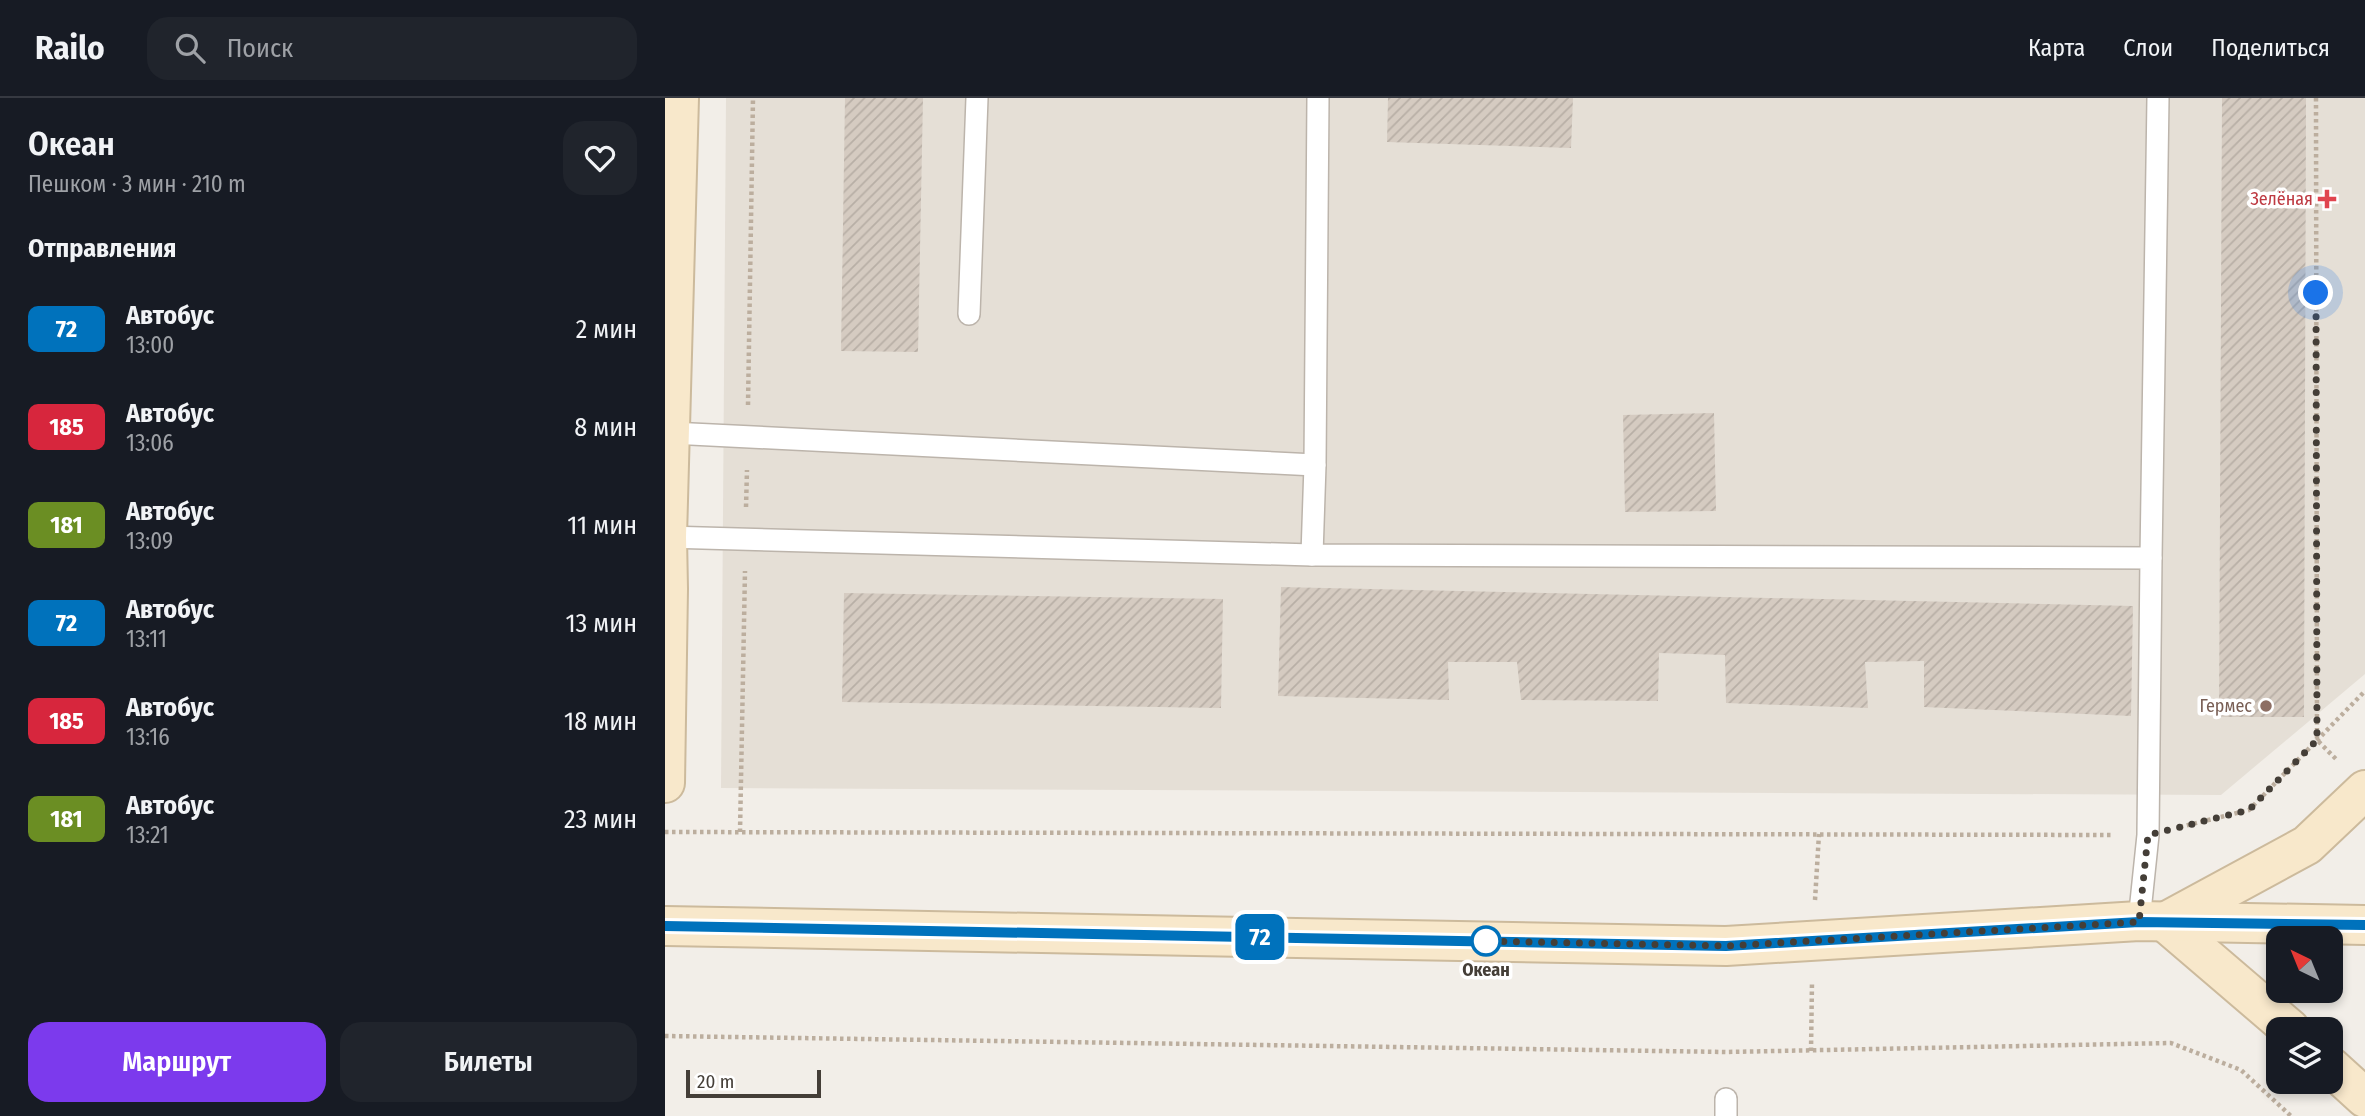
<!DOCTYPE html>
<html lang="ru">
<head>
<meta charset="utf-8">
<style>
  :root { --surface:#171b24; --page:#20242c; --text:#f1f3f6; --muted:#9ea1a6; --line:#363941; --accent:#7c3aed }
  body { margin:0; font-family:"Fira Sans Condensed",sans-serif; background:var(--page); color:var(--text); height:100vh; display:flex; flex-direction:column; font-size:26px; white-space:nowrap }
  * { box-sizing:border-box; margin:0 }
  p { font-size:23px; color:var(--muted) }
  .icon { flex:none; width:38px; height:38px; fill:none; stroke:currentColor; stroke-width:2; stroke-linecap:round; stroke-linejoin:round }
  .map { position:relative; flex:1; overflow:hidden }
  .side { display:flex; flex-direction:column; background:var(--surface); width:665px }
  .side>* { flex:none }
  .badge { padding:0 14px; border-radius:10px; font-size:24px; line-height:46px }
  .needle { width:46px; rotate:317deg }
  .controls { position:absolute; left:1601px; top:828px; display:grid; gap:14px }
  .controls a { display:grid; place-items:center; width:77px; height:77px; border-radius:14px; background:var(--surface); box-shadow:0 4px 10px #0003; font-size:35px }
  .scale { position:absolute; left:21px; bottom:18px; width:135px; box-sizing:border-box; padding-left:7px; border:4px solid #443e37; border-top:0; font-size:19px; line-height:24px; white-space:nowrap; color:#443e37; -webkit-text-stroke:5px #fff; paint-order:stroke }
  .you { position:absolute; width:35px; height:35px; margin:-18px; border:5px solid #fff; border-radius:50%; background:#1a73e8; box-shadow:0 0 0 10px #1a73e833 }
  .map>.badge { position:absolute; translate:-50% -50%; box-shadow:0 0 0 4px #fff }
  h2 { padding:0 28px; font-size:26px; line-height:63px }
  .round { display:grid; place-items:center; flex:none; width:74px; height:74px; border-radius:21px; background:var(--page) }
  .overview { display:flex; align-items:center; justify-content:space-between; height:119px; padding:0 28px }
  h1 { font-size:33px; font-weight:600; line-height:52px }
  .cta { display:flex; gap:14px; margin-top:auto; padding:14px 28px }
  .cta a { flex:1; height:80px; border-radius:21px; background:var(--accent); color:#fff; font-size:28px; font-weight:600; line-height:80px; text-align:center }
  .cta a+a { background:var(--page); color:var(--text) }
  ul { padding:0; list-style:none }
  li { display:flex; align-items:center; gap:21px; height:98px; padding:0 28px }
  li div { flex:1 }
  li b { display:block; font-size:26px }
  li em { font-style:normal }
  li .badge { min-width:77px; font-weight:700; text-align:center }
  header { display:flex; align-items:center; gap:42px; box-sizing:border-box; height:98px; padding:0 35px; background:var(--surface); border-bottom:2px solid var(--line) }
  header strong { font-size:33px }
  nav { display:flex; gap:38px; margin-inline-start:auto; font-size:24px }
  .search { width:490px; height:63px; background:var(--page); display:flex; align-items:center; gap:18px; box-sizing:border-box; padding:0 24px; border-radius:21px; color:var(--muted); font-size:26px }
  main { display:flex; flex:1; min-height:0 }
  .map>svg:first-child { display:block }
  .residential { fill:#e5dfd6 }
  .building { fill:url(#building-hatch) }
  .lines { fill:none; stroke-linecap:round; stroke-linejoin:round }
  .lane-casing { stroke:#bcb4ab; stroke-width:24 }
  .secondary-casing { stroke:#ccba9c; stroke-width:42 }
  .path { stroke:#bcae9e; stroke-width:4.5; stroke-dasharray:3.5 3.5; stroke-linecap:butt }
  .lane { stroke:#fff; stroke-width:21 }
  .secondary { stroke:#f8e8cb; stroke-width:38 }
  .line-casing { stroke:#fff; stroke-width:16 }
  .line { stroke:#0072bc; stroke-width:10 }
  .walk { stroke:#443e37; stroke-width:7; stroke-dasharray:0 12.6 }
  .health-dot { fill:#e0444e; stroke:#fff; stroke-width:2.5 }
  .education-dot { fill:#8d6e63; stroke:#fff; stroke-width:2.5 }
  .stop-dot { fill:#fff; stroke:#0072bc; stroke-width:3.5 }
  .labels { text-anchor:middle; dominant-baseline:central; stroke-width:7; stroke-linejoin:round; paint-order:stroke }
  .health-label { font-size:18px; fill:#be3a42; stroke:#fff; text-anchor:end }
  .education-label { font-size:18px; fill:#785e54; stroke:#fff; text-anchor:end }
  .stop-label { font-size:18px; font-weight:bold; fill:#443e37; stroke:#fff }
</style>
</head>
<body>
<header>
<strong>Railo</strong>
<div class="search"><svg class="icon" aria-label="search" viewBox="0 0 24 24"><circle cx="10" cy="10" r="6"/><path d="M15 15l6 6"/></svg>Поиск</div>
<nav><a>Карта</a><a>Слои</a><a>Поделиться</a></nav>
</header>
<main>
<section class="side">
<div class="overview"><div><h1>Океан</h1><p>Пешком · 3 мин · 210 m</p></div><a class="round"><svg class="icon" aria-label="heart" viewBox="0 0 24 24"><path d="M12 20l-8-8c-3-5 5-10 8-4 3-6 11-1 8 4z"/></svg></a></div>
<h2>Отправления</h2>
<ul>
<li><span class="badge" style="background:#0072bc;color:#fff">72</span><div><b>Автобус</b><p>13:00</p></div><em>2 мин</em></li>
<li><span class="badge" style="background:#d7263d;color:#fff">185</span><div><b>Автобус</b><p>13:06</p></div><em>8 мин</em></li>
<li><span class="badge" style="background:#6b8e23;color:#fff">181</span><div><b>Автобус</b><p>13:09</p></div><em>11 мин</em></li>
<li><span class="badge" style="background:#0072bc;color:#fff">72</span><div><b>Автобус</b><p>13:11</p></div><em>13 мин</em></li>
<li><span class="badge" style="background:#d7263d;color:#fff">185</span><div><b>Автобус</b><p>13:16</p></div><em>18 мин</em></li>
<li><span class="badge" style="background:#6b8e23;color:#fff">181</span><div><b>Автобус</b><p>13:21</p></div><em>23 мин</em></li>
</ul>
<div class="cta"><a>Маршрут</a><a>Билеты</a></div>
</section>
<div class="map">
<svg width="1700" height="1018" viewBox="0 0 1700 1018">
  <defs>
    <pattern id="building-hatch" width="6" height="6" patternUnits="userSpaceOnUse" patternTransform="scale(1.75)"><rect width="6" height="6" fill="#d5cbc1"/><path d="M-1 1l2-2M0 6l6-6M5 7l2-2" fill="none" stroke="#b8afa6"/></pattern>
  </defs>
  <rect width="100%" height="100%" fill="#f2eee8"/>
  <!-- residential -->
  <polygon class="residential" points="61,0 1700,0 1700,576 1556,697 56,690"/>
  <!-- building -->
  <g class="building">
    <polygon points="180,0 258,0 253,254 176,253"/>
    <polygon points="723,0 908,0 906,50 722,44"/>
    <polygon points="1557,0 1641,0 1639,619 1554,619"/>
    <polygon points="1049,315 1051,413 960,414 958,317"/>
    <polygon points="616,489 1468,508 1466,618 1259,609 1259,563 1200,564 1203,610 1061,605 1060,557 994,555 993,603 856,602 852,564 783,564 784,602 613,598"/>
    <polygon points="179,495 558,501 556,610 177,604"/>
  </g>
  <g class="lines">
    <defs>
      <g id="lane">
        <polyline points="304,216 312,0"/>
        <polyline points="6,335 650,367"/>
        <polyline points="2,439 647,457 1486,460 1483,737 1474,823"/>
        <polyline points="647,457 650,367 653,0"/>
        <polyline points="1486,460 1493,0"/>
        <polyline points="1061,1018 1061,1001"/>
      </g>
      <g id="secondary">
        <polyline points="0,685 3,491 2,439 14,0"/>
        <polyline points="1502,823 1642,747 1700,692"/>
        <polyline points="1500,824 1625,931"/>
        <polyline points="0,828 1061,848 1474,823 1700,827"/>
        <polyline points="1666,969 1700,1000"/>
      </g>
    </defs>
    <!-- lane casing -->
    <use href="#lane" class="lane-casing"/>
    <!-- secondary casing -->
    <use href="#secondary" class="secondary-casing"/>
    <!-- path -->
    <g class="path">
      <polyline points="1651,0 1652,642 1672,662"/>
      <polyline points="83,307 88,0"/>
      <polyline points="81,409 82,372"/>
      <polyline points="1515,729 1584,712 1700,593"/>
      <polyline points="0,734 1448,737"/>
      <polyline points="75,734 80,473"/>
      <polyline points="1150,802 1154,736"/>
      <polyline points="0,938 1061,954 1506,945 1576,972 1626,1018"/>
      <polyline points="1146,953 1147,884"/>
    </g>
    <!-- lane -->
    <use href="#lane" class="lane"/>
    <!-- secondary -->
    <use href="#secondary" class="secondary"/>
  </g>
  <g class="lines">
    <defs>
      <polyline id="line" points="0,828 1061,848 1474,824 1700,827"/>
    </defs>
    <!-- line casing -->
    <use href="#line" class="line-casing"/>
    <!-- line -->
    <use href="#line" class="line"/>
    <!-- walk -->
    <polyline class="walk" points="821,843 811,843 1061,848 1474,824 1483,737 1584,712 1652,642 1651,195"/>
  </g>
  <!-- markers -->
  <path class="health-dot" d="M1658.5 90.5h7v7h7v7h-7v7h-7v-7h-7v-7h7z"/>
  <circle class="education-dot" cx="1601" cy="608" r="7"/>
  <circle class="stop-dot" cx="821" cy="843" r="14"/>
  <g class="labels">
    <!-- health labels -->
    <g class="health-label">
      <text x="1648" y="101">Зелёная</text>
    </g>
    <!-- education labels -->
    <g class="education-label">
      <text x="1587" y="608">Гермес</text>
    </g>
    <!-- stop labels -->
    <g class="stop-label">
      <text x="821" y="872">Океан</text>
    </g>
  </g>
</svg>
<div class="controls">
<a><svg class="needle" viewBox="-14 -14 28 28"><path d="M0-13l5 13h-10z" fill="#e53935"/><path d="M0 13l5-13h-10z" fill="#9ea1a6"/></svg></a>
<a><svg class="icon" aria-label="layers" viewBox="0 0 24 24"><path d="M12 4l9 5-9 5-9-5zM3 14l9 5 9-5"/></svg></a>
</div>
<div class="scale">20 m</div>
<div class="you" style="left:1651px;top:195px"></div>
<b class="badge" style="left:595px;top:839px;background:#0072bc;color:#fff">72</b>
</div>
</main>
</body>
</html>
